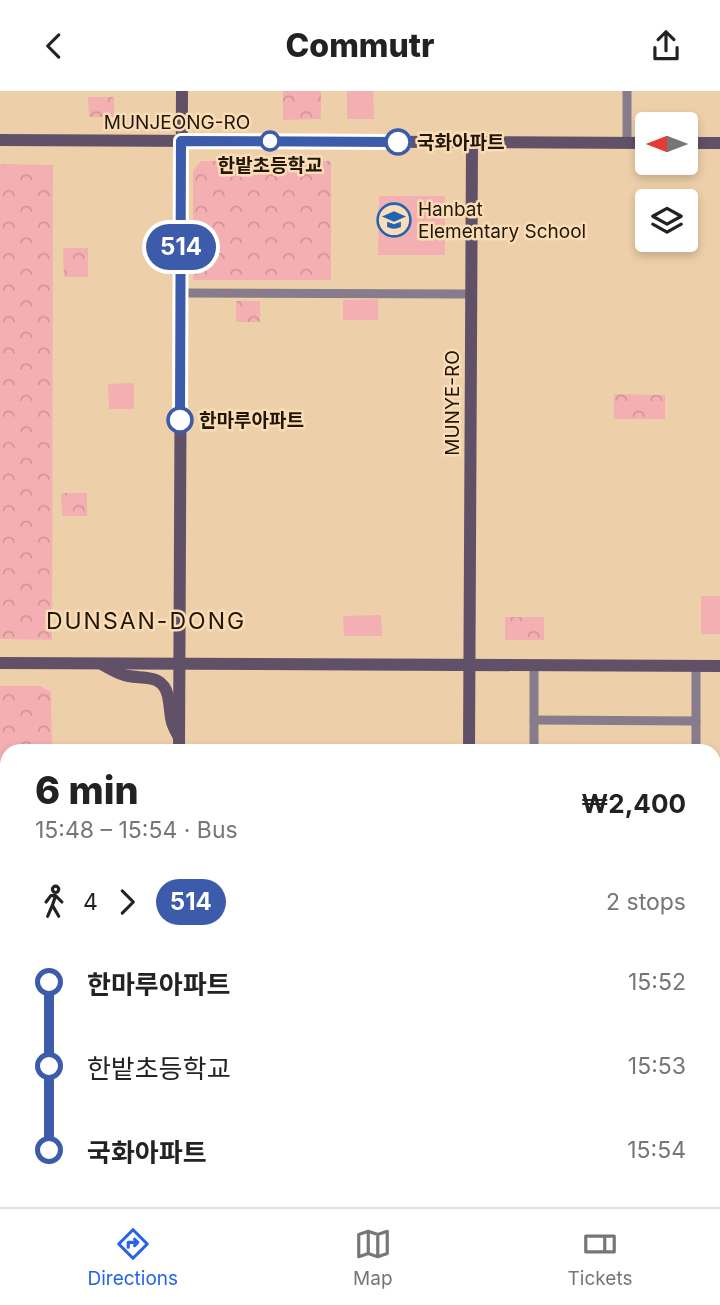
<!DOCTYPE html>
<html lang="en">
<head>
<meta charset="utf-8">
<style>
  :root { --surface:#fff; --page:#f6f6f6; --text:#222; --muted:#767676; --line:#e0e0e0; --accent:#2563eb }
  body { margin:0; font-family:Inter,"Noto Sans KR",sans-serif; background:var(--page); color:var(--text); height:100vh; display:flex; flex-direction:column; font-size:26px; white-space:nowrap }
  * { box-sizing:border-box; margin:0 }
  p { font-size:23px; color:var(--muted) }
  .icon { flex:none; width:38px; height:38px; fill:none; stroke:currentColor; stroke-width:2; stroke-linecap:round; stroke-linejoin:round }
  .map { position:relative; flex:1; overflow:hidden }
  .details { position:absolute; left:0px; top:653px; width:721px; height:464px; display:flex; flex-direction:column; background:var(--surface); border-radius:21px 21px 0 0; box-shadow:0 4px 10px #0003 }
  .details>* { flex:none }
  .badge { padding:0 14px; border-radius:23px; font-size:24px; line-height:46px }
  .needle { width:46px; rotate:270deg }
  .tools { position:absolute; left:635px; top:21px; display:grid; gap:14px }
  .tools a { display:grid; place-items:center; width:63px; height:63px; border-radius:7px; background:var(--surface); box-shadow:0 4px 10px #0003; font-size:35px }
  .map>.badge { position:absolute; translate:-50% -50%; box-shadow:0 0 0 4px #fff }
  .legs { display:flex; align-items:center; gap:10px; height:77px; padding:0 35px; font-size:23px }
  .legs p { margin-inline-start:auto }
  .headline { display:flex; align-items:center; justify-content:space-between; height:119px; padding:0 35px }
  h1 { font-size:38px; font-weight:800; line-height:52px }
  ul { padding:0 35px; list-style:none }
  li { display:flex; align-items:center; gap:24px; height:84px; font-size:26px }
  li i { display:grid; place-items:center; width:10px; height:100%; margin:0 9px; background:currentColor }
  li i::after { content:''; width:18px; height:18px; margin:-9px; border:5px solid; border-radius:50%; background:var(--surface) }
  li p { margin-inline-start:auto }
  li:first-child i { background:linear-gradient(#0000 50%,currentColor 0) }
  li:last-child i { background:linear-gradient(currentColor 50%,#0000 0) }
  header { display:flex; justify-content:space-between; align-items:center; height:91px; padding:0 35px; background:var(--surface); font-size:32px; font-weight:800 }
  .tab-bar { display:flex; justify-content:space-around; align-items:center; height:98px; border-top:2px solid var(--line); background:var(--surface); font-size:19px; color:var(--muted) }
  .tab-bar a { display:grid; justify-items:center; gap:4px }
  .tab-bar .selected { color:var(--accent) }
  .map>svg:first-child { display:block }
  .park { fill:url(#park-crowns) }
  .pitch { fill:#f4afb2 }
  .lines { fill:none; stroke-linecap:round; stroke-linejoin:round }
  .street { stroke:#877c8c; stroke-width:9 }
  .secondary { stroke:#615168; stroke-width:12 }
  .line-1-casing { stroke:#fff; stroke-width:16 }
  .line-1 { stroke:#3d5bab; stroke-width:10 }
  .stop-1-dot { fill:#fff; stroke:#3d5bab; stroke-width:3.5 }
  .labels { text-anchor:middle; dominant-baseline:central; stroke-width:5; stroke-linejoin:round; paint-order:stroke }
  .street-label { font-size:19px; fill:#211708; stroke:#faddb6 }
  .stop-label { font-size:19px; font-weight:bold; fill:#211708; stroke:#faddb6; text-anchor:start }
  .poi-label { font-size:19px; fill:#211708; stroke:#faddb6; text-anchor:start }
  .quarter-label { font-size:23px; letter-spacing:2px; fill:#211708; stroke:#faddb6 }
</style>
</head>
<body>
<header><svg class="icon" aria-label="back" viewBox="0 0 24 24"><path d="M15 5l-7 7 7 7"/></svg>Commutr<svg class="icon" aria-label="share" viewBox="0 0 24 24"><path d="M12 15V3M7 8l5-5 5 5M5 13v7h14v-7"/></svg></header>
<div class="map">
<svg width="720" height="1116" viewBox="0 0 720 1116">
  <defs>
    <pattern id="park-crowns" width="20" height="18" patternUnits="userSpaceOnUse" patternTransform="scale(1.75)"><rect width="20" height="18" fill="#f4afb2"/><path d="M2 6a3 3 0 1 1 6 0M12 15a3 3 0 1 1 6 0" fill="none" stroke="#d19698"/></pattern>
  </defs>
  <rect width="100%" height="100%" fill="#edd0a9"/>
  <!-- park -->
  <g class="park">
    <polygon points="283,0 321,0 321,28 283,29"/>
    <polygon points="88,6 114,6 114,26 89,26"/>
    <polygon points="201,70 331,70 331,189 193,189 193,80"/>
    <polygon points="0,73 53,74 52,549 0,548"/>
    <polygon points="63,157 88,157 88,186 64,186"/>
    <rect x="236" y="210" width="24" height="21"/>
    <polygon points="614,303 665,304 665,328 614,328"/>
    <polygon points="61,402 87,402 87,425 62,425"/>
    <rect x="505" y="526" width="39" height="23"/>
    <polygon points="0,595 40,595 51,601 52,660 7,660 7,906 0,906"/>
    <polygon points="0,953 7,953 7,1110 166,1110 166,1116 0,1116"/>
  </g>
  <!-- pitch -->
  <g class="pitch">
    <polygon points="347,0 373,0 374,28 347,28"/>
    <polygon points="379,105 445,105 445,164 378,164"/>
    <polygon points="378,208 378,229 343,229 343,209"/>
    <polygon points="134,292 134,318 109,318 108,293"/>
    <rect x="701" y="505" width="19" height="38"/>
    <polygon points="381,524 382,545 344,545 343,525"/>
  </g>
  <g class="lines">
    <!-- street -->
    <g class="street">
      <polyline points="627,52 627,0"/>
      <polyline points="181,202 472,203"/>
      <polyline points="534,629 696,630"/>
      <polyline points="534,660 534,574"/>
      <polyline points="696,660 696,574"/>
      <polyline points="714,676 720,676"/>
      <polyline points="714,840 720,840"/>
    </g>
    <!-- secondary -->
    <g class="secondary">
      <polyline points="0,49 648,52"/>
      <polyline points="686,52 720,52"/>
      <polyline points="0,572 720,575"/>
      <path d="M103,574C111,578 120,584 128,585C145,588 163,583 168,605C172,625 168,628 179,646"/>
      <polyline points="179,660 182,0"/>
      <polyline points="469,660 472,51"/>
      <polyline points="0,935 7,935"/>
      <polyline points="714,939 720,939"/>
      <polyline points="174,1110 174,1116"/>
      <polyline points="679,1110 720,1110"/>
      <polyline points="182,1116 182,1110"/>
      <polyline points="213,1116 220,1110"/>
    </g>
  </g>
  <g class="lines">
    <defs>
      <polyline id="line-1" points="180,329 181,50 398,51"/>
    </defs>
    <!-- line-1 casing -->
    <use href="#line-1" class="line-1-casing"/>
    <!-- line-1 -->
    <use href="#line-1" class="line-1"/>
  </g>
  <!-- icons -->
  <defs>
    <symbol id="school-ring" viewBox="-11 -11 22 22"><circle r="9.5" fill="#faddb6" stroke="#2164b4" stroke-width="1.5"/><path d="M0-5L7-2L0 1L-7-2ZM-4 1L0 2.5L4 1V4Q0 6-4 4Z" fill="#2164b4"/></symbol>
  </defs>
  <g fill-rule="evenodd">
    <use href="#school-ring" x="375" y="110" width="38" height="38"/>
  </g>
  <!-- markers -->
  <g class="stop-1-dot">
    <circle cx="270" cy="50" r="9"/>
    <circle cx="398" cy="51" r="12"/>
    <circle cx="180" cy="329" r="12"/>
  </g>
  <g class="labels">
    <!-- street labels -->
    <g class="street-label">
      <text x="177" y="31">MUNJEONG-RO</text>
      <text transform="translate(452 312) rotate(-90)">MUNYE-RO</text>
    </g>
    <!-- stop labels -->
    <g class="stop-label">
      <text x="417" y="51">국화아파트</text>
      <text x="270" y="74" text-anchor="middle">한밭초등학교</text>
      <text x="199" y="329">한마루아파트</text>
    </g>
    <!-- poi labels -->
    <g class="poi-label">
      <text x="418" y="118">Hanbat<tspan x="418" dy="22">Elementary School</tspan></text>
    </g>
    <!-- quarter labels -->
    <g class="quarter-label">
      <text x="146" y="530">DUNSAN-DONG</text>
    </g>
  </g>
</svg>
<div class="tools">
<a><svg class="needle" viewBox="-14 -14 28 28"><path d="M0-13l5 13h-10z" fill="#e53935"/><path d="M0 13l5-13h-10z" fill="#767676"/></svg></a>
<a><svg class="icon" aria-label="layers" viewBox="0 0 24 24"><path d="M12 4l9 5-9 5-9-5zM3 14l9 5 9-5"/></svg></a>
</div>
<b class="badge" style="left:181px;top:156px;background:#3d5bab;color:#fff">514</b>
<section class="details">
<div class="headline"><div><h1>6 min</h1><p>15:48 – 15:54 · Bus</p></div><b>₩2,400</b></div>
<div class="legs"><svg class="icon" aria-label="walk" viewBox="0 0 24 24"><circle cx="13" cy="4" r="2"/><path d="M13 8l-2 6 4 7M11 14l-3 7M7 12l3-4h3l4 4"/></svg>4<svg class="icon" aria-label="forward" viewBox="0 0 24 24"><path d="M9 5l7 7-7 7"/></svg><b class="badge" style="background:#3d5bab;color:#fff">514</b><p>2 stops</p></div>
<ul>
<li><i style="color:#3d5bab"></i><b>한마루아파트</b><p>15:52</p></li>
<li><i style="color:#3d5bab"></i><span>한밭초등학교</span><p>15:53</p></li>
<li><i style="color:#3d5bab"></i><b>국화아파트</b><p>15:54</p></li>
</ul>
</section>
</div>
<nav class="tab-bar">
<a class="selected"><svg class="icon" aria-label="directions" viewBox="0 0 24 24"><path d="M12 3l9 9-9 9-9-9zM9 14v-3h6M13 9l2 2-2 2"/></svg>Directions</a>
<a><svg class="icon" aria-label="map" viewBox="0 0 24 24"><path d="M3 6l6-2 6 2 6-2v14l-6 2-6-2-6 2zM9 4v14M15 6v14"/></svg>Map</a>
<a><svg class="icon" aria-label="tickets" viewBox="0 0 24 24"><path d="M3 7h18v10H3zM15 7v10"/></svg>Tickets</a>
</nav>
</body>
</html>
